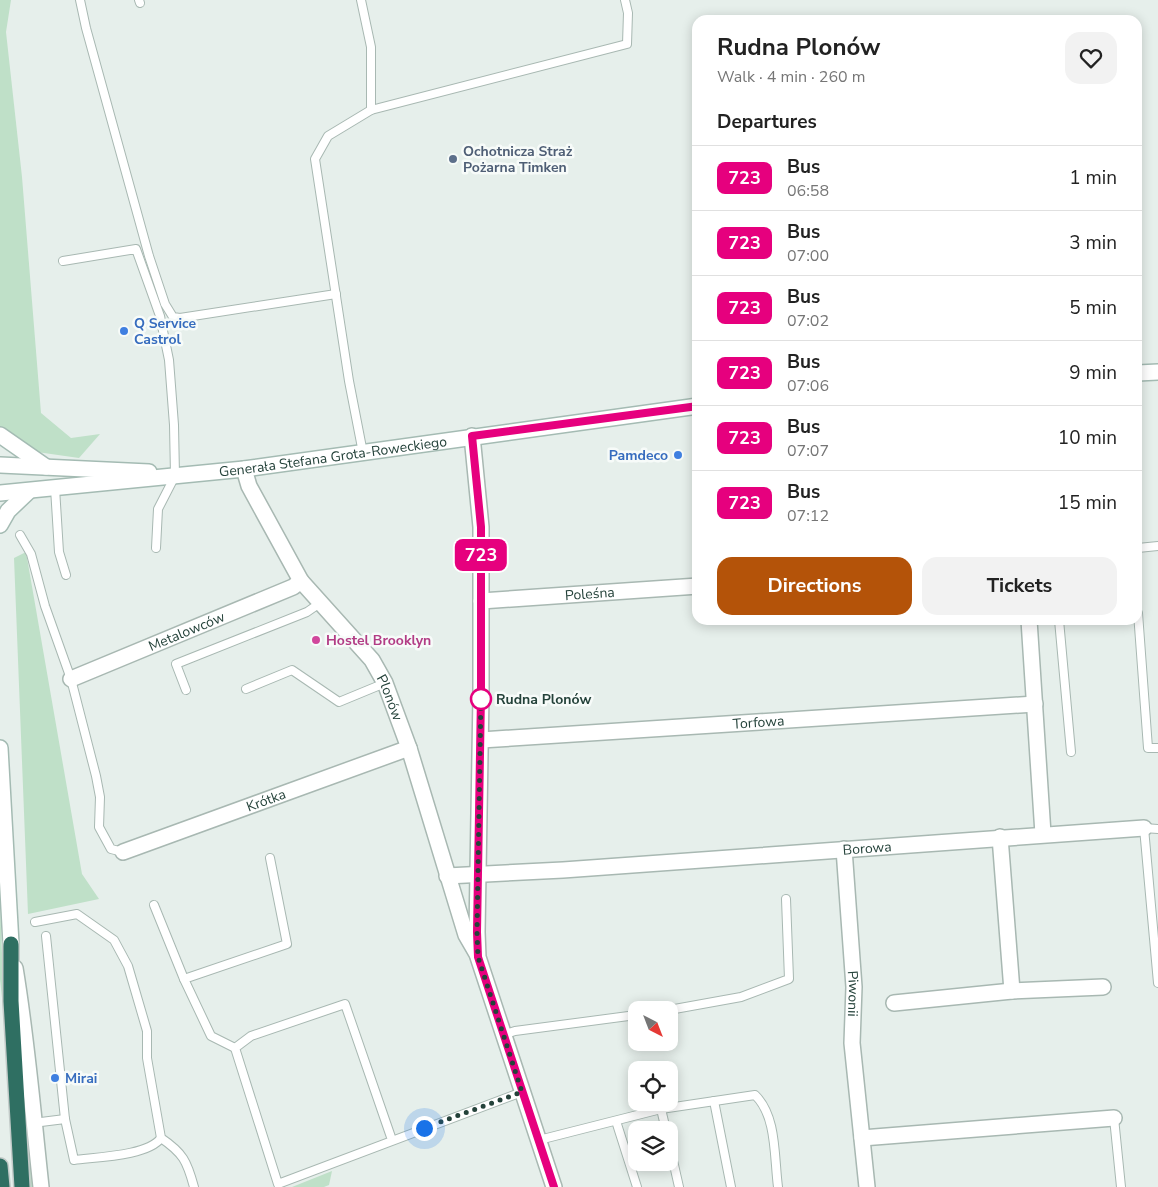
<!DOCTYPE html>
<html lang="en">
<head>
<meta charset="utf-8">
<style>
  :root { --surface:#fff; --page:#f2f2f2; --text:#222; --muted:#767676; --line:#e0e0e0; --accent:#b45309 }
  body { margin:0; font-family:"Nunito Sans",sans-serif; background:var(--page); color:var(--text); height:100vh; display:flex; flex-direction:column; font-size:19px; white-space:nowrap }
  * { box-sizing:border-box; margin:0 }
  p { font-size:16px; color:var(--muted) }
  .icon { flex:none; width:28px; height:28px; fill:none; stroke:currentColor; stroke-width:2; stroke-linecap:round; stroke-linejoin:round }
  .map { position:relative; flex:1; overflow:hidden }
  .drawer { position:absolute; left:692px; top:15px; width:450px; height:610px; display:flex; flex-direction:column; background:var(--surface); border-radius:15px; box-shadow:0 2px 12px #0003 }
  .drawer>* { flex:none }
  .badge { padding:0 10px; border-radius:8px; font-size:18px; line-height:32px }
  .needle { width:32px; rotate:138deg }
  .controls { position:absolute; left:628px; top:1001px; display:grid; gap:10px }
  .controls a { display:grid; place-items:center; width:50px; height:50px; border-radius:10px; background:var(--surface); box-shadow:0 2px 12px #0003; font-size:25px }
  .you { position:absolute; width:25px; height:25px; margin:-12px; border:4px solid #fff; border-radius:50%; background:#1a73e8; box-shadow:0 0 0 8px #1a73e833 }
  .map>.badge { position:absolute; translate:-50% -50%; box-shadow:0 0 0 2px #fff }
  h2 { padding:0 25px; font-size:19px; line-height:45px }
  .round { display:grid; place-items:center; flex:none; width:52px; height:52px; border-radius:15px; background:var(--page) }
  .head { display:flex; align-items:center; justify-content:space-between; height:85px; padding:0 25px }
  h1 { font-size:24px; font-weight:700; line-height:38px }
  .action { display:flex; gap:10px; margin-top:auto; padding:10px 25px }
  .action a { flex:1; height:58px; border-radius:15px; background:var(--accent); color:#fff; font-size:20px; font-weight:700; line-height:58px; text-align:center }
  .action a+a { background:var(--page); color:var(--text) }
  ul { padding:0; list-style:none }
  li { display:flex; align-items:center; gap:15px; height:65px; padding:0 25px; border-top:1px solid var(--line) }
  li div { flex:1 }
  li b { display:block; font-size:19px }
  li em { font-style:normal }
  li .badge { min-width:55px; font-weight:700; text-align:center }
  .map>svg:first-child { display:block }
  .green { fill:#bfe0c8 }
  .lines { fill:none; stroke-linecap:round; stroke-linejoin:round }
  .lane-casing { stroke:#a8b8b2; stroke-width:10 }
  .street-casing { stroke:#a8b8b2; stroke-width:18 }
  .secondary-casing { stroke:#a4bbb3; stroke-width:18 }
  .highway-casing { stroke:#c2cac8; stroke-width:18 }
  .lane { stroke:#fff; stroke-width:8 }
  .street { stroke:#fff; stroke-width:15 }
  .secondary { stroke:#fff; stroke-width:15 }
  .highway { stroke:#2f6f62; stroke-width:15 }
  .line-casing { stroke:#fff; stroke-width:11 }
  .line { stroke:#e6007e; stroke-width:8 }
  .walk { stroke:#24423a; stroke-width:5; stroke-dasharray:0 9 }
  .service-dot { fill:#5c6f8a; stroke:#f7fbf9; stroke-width:2 }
  .shop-dot { fill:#3f7fe0; stroke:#f7fbf9; stroke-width:2 }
  .hotel-dot { fill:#d1479c; stroke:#f7fbf9; stroke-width:2 }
  .stop-dot { fill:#fff; stroke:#e6007e; stroke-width:2.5 }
  .labels { text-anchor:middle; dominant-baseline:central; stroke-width:5; stroke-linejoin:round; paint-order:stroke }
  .service-label { font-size:14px; font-weight:bold; fill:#4e5e75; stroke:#f7fbf9; text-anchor:start }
  .shop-label { font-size:14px; font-weight:bold; fill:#366cbe; stroke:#f7fbf9; text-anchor:start }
  .street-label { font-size:14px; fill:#24423a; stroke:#f7fbf9 }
  .hotel-label { font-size:14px; font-weight:bold; fill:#b23c85; stroke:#f7fbf9; text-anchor:start }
  .stop-label { font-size:14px; font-weight:bold; fill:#24423a; stroke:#f7fbf9; text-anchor:start }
</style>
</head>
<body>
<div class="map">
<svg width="1158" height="1187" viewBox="0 0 1158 1187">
  <rect width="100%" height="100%" fill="#e6efeb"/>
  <!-- green -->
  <g class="green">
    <polygon points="0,0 11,0 6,32 22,177 41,413 71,438 100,434 79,458 37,452 4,431 0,426"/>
    <polygon points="26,552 82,874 99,899 28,914 14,558"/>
    <polygon points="0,904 5,1027 0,979"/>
    <polygon points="22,1060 38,1187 29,1187"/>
    <polygon points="332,1171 329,1185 324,1187 292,1187"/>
  </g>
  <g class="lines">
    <defs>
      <g id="lane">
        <polyline points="80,0 86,28 149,256 165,304 173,317 180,318 336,294"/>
        <polyline points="139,0 140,3"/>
        <polyline points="361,0 371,47 371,110"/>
        <polyline points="63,261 136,249 160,316 169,360 174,425 175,476 158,509 156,548"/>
        <polyline points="363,453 349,381 315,159 328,136 371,110 627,44 628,13 625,0"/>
        <polyline points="55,488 59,552 66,575"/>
        <polyline points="20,535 31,554 45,606 71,679 96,776 100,797 99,827 111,849 123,852"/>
        <polyline points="1138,548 1158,546"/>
        <polyline points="1138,613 1148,748 1158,748"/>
        <polyline points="1059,620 1071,752"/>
        <polyline points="246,689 292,670 339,702 385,683"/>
        <polyline points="186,690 176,664 307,612 320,603"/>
        <polyline points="1158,829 1144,828 1158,983"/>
        <polyline points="154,905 184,979"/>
        <path d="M35,922L77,914L114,940L128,966L147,1031V1058L161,1138C183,1153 187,1161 194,1187"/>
        <polyline points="46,936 65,1119"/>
        <polyline points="669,1010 741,997 789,979 786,899"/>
        <polyline points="503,1035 515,1031 636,1015"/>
        <polyline points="235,1048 211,1036 184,979 287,944 270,858"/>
        <polyline points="714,1101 731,1187"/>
        <polyline points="661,1109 666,1130"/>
        <polyline points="1114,1118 1121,1187"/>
        <polyline points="616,1121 637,1187"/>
        <path d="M33,1123L65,1119L74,1160C96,1157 148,1156 161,1138"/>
        <polyline points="392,1140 345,1004 251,1036 235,1048 278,1184 522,1092"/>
        <path d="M539,1140L661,1109L755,1095C777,1116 774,1157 778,1187"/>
        <polyline points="669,1143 679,1187"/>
      </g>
      <g id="street">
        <polyline points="472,436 481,527 481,695 477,932 478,957 554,1187"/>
        <path id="s1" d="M244,469L249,486L301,581L372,660L385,683L409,748L466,935L477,954"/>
        <path id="s2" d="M481,601L698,586"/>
        <polyline points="1029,620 1043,834"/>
        <path id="s3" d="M71,679L293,587L301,581"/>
        <path id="s4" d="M481,740L1035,704"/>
        <polyline points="1000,837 1012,991"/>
        <path id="s5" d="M844,849L854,987L852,1043L867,1187"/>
        <path id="s6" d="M123,852L409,748"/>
        <path id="s7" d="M447,876L563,870L1144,828"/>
        <path d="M15,968C27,1040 33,1114 41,1187"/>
        <polyline points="894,1003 1012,991 1103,987"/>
        <polyline points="862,1138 1114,1118"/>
      </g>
      <g id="secondary">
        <polyline points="1138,373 1158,372"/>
        <polyline points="0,435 46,467"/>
        <polyline points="0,465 149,472"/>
        <path id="s8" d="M0,493L244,469L698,406"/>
        <polyline points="0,525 8,511 29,491"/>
        <polyline points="0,748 11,944"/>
      </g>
      <g id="highway">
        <polyline points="11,944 11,1001 22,1187"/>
        <polyline points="0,1166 2,1187"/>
      </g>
    </defs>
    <!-- lane casing -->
    <use href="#lane" class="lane-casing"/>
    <!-- street casing -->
    <use href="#street" class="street-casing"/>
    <!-- secondary casing -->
    <use href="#secondary" class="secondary-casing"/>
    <!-- highway casing -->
    <use href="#highway" class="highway-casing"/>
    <!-- lane -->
    <use href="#lane" class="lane"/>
    <!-- street -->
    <use href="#street" class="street"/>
    <!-- secondary -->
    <use href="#secondary" class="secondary"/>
    <!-- highway -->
    <use href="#highway" class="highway"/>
  </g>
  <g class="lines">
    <defs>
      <polyline id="line" points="554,1187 478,957 477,932 481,695 481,527 472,436 698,406"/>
    </defs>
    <!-- line casing -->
    <use href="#line" class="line-casing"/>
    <!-- line -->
    <use href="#line" class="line"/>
    <!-- walk -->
    <polyline class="walk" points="424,1128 522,1092 478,957 477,932 481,695 481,699"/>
  </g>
  <!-- markers -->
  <circle class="service-dot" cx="453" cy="159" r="5"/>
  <g class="shop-dot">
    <circle cx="124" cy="331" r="5"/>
    <circle cx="678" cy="455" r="5"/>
    <circle cx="55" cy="1078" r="5"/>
  </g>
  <circle class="hotel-dot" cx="316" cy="640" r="5"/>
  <circle class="stop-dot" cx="481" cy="699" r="10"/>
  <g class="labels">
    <!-- service labels -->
    <g class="service-label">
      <text x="463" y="151">Ochotnicza Straż<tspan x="463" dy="16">Pożarna Timken</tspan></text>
    </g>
    <!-- shop labels -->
    <g class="shop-label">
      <text x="134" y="323">Q Service<tspan x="134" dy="16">Castrol</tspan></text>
      <text x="668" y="455" text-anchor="end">Pamdeco</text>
      <text x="65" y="1078">Mirai</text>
    </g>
    <!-- street labels -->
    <g class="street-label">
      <text stroke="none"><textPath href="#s8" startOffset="335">Generała Stefana Grota-Roweckiego</textPath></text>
      <text stroke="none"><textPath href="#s2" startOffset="109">Poleśna</textPath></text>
      <text stroke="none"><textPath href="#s3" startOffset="125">Metalowców</textPath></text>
      <text stroke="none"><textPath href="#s1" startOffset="274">Plonów</textPath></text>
      <text stroke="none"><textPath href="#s4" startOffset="278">Torfowa</textPath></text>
      <text stroke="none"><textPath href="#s6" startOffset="152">Krótka</textPath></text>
      <text stroke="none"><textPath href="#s7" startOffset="421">Borowa</textPath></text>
      <text stroke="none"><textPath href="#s5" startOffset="145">Piwonii</textPath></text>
    </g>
    <!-- hotel labels -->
    <g class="hotel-label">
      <text x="326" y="640">Hostel Brooklyn</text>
    </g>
    <!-- stop labels -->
    <g class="stop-label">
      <text x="496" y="699">Rudna Plonów</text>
    </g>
  </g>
</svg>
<div class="controls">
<a><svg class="needle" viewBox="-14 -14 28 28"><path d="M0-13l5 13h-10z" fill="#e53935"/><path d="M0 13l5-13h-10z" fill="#767676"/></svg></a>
<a><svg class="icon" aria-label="locate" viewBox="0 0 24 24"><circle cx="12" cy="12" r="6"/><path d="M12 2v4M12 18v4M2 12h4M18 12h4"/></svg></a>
<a><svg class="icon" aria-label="layers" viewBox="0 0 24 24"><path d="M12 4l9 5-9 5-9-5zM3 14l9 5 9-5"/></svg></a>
</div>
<div class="you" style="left:424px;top:1128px"></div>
<b class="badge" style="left:481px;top:555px;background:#e6007e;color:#fff">723</b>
<section class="drawer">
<div class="head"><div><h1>Rudna Plonów</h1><p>Walk · 4 min · 260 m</p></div><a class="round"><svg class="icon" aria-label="heart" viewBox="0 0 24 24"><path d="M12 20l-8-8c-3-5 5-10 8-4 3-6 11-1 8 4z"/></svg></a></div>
<h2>Departures</h2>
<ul>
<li><span class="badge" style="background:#e6007e;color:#fff">723</span><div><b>Bus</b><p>06:58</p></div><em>1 min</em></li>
<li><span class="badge" style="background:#e6007e;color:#fff">723</span><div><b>Bus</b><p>07:00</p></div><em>3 min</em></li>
<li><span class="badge" style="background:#e6007e;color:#fff">723</span><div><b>Bus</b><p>07:02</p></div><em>5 min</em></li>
<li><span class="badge" style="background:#e6007e;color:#fff">723</span><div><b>Bus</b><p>07:06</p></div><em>9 min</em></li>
<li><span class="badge" style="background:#e6007e;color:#fff">723</span><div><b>Bus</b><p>07:07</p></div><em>10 min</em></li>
<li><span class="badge" style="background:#e6007e;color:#fff">723</span><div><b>Bus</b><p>07:12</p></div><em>15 min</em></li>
</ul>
<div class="action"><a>Directions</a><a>Tickets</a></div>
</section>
</div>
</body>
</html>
